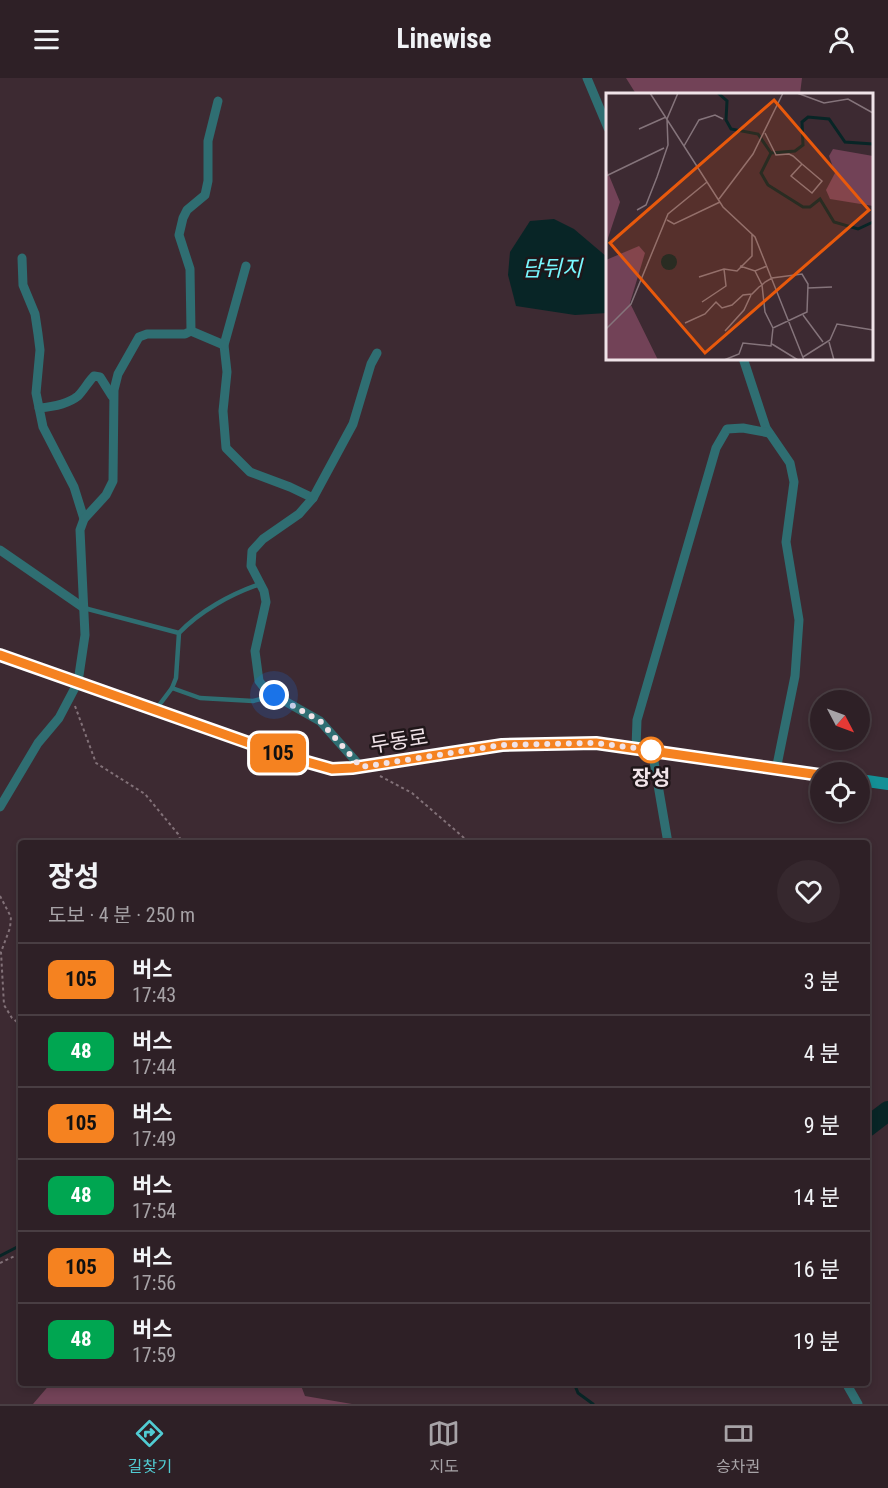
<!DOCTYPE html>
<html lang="ko">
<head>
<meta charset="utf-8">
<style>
  :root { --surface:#2e2026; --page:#36282e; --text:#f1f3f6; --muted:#a7a3a7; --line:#493e43; --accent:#51ccd3 }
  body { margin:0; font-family:"Roboto Condensed","Noto Sans KR",sans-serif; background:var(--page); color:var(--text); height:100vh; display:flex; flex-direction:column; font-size:22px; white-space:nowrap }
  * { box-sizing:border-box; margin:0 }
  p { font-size:20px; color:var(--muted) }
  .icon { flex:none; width:33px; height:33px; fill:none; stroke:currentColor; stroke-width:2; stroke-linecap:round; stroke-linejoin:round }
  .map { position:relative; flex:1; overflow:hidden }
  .sheet { position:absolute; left:18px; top:762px; width:852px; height:546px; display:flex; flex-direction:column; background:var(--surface); border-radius:6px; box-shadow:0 3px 9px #0003,0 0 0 2px var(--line) }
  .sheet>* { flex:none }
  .badge { padding:0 12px; border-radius:9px; font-size:21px; line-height:39px }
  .needle { width:39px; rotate:131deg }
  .controls { position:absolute; left:810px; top:612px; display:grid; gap:12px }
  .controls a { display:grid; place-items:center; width:60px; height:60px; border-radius:50%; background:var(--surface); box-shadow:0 3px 9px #0003,0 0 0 2px var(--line); font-size:30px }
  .you { position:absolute; width:30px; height:30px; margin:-15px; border:4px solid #fff; border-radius:50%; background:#1a73e8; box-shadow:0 0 0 9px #1a73e833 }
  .map>.badge { position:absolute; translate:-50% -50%; box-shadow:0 0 0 3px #fff }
  .round { display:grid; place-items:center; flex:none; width:63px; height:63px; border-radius:32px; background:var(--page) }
  .overview { display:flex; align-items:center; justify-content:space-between; height:102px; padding:0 30px }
  h1 { font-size:28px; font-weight:700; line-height:45px }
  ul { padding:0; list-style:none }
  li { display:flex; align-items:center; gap:18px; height:72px; padding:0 30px; border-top:2px solid var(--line) }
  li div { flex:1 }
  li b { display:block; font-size:22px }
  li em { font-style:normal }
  li .badge { min-width:66px; font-weight:700; text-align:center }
  header { display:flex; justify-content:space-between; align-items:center; height:78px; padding:0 30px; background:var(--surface); font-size:27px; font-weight:700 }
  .menu { display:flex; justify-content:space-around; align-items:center; height:84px; border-top:2px solid var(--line); background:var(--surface); font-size:16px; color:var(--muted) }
  .menu a { display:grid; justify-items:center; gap:3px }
  .menu .active { color:var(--accent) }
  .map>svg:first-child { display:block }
  .green { fill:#724257 }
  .water { fill:#082526 }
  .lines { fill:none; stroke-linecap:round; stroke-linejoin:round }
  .stream { stroke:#082526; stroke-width:3 }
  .river { stroke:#082526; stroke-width:20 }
  .path { stroke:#827178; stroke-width:2; stroke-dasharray:3 3; stroke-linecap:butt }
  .service { stroke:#2f6e72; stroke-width:4.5 }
  .minor { stroke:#2f6e72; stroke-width:9 }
  .secondary { stroke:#149096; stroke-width:12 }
  .line-casing { stroke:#fff; stroke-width:14 }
  .line { stroke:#f58220; stroke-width:9 }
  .walk { stroke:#f0e3e8; stroke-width:6; stroke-dasharray:0 10.8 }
  .stop-dot { fill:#fff; stroke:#f58220; stroke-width:3 }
  .labels { text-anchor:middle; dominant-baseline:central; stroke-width:5; stroke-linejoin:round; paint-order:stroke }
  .street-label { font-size:21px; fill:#f0e3e8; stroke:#1f1619 }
  .stop-label { font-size:21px; font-weight:bold; fill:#f0e3e8; stroke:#1f1619 }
  .water-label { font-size:22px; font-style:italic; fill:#77f7fe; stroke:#1f1619 }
  .inset-river { fill:none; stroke:#082526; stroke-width:3 }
  .inset-road { fill:none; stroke:#85747b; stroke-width:1.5 }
  .view { fill:#e8590c; fill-opacity:0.15; stroke:#e8590c; stroke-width:3 }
  .inset-edge { fill:none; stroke:#f0e3e8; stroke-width:3 }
</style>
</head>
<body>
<header><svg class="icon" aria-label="menu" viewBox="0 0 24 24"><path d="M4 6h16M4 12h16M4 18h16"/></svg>Linewise<svg class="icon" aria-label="person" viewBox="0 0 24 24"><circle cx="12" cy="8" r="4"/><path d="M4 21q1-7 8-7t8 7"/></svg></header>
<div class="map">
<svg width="888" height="1326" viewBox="0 0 888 1326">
  <rect width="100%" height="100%" fill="#3d2a32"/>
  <!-- green -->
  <g class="green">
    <polygon points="626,0 802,0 800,16 636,16"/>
    <polygon points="51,1305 300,1305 305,1318 352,1326 33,1326"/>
  </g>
  <!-- water -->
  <polygon class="water" points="554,141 574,151 607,179 607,235 575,237 516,228 508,197 510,174 530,143"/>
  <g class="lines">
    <!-- stream -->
    <g class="stream">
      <polyline points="0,1178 21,1167"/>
      <polyline points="574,1305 578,1315 593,1326"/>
    </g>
    <!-- river -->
    <polyline class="river" points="867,1049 888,1033"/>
    <!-- path -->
    <g class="path">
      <polyline points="75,628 96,685 145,716 178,756 182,765"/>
      <polyline points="380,698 412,715 470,765"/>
      <polyline points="0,818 11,839 10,850 1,874 4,927 12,940 21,947"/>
      <polyline points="0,1185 21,1175"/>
    </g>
    <!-- service -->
    <g class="service">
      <polyline points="84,530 179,555"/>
      <polyline points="172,610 200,620 253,623 272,618"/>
      <path d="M157,630L172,610L176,600L179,555C200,533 231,516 260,506"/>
    </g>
    <!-- minor -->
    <g class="minor">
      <polyline points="587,0 608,50"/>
      <polyline points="22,180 23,207 35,236 38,256 40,272 36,315 43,349 74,409 84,441"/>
      <polyline points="246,188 224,267 227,294 223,333 226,370 250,394 290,409 313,420"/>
      <polyline points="191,253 224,267"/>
      <polyline points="743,280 766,350 790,385 794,404 786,464 799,542 795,598 776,692"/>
      <path d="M39,330C52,329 68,326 78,318C84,312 88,304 94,298L100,299L112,318"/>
      <polyline points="0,472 84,530"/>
      <polyline points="636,670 637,642 716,370 727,351 743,350 769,355"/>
      <polyline points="652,672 668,765"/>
      <polyline points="361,689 320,643 274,617 266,612 259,603 255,573 266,524 264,513 251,488 252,473 263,461 299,436 313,420 353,346 371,286 377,275"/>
      <polyline points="0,729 38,665 59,640 78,604 85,557 80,452 84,441 106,417 113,403 114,312 118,296 139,259 147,256 185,256 191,253 190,191 179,157 183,140 187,132 205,117 208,103 208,63 218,23"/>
      <polyline points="846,1305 858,1326"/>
    </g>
    <!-- secondary -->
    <g class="secondary">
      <polyline points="0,577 286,678 332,691 352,690 502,667 596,665 820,697"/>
      <polyline points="860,702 888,706"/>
    </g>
  </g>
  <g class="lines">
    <defs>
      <polyline id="line" points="0,577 286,678 332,691 352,690 502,667 596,665 820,697"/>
    </defs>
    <!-- line casing -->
    <use href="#line" class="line-casing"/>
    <!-- line -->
    <use href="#line" class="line"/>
    <!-- walk -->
    <polyline class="walk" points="274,617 320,643 361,689 502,667 596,665 651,672"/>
  </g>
  <!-- markers -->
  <circle class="stop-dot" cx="651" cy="672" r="12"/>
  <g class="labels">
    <!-- street labels -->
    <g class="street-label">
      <text transform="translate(399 663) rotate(-9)">두동로</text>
    </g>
    <!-- stop labels -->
    <g class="stop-label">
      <text x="651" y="700">장성</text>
    </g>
    <!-- water labels -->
    <g class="water-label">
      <text x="552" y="190">담뒤지</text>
    </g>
  </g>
  <!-- overview -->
  <g transform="translate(606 15)">
    <rect width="267" height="267" fill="#3d2a32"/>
    <path d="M227,56L267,63V113L224,106L220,97L229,80L223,63ZM0,75L14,109L0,151ZM33,153L39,160L24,210L52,267H0V167Z" fill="#724257"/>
    <path d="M55 169a8 8 0 1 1 16 0a8 8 0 1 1-16 0Z" fill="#082526"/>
    <path class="inset-river" d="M112,0L121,8L120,27L125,36L152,41L165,60M267,51L239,49L223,26L202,24L196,29L197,52L189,58L165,60L155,80L162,92L197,114H204L214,106L228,129L252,136L267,129"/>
    <path class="inset-road" d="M44,0L117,114L149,144L198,267M191,0L218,10L242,6L267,20M33,36L60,24M159,40L170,62L183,61L187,63L196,71L216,88L206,100L185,83L196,71M78,53L93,27L109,22L117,26M0,83L58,55M113,106L147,61L177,0M31,117L40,112L51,84L62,52L61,26L72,0M61,127L68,131L114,109M134,173L149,178L161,173M93,184L118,176L131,178L146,163V141M202,195L226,194M96,209L120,193L118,176M197,222L217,249M79,230L99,221L110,209L116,215L126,212L137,202L146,201L153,194L156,192L159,189L166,185L196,181L202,191L201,219L167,235L159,219L156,192L149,178M0,236L25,211L62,121L101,89M119,238L138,217L145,202M223,249L228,267M166,251L192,267M197,264L224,247L231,231L267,237M118,267L133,261L137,250L165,253L167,235"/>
    <path class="view" d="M168,7L263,117L99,260L4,150Z"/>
    <rect width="267" height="267" class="inset-edge"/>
  </g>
</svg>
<div class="controls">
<a><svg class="needle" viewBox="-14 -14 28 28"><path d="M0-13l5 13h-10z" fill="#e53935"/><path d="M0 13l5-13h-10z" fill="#a7a3a7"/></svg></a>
<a><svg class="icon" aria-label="locate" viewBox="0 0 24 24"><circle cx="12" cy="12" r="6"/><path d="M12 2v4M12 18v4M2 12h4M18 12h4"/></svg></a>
</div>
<div class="you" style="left:274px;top:617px"></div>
<b class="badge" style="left:278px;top:675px;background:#f58220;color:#111">105</b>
<section class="sheet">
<div class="overview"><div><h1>장성</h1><p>도보 · 4 분 · 250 m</p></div><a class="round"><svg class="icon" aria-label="heart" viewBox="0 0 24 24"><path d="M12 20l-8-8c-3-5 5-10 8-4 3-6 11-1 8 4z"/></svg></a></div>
<ul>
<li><span class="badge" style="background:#f58220;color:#111">105</span><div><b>버스</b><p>17:43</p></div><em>3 분</em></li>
<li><span class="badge" style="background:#00a651;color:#fff">48</span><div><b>버스</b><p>17:44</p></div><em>4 분</em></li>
<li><span class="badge" style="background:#f58220;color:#111">105</span><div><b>버스</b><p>17:49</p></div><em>9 분</em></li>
<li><span class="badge" style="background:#00a651;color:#fff">48</span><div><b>버스</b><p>17:54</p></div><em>14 분</em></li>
<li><span class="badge" style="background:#f58220;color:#111">105</span><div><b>버스</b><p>17:56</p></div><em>16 분</em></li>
<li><span class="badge" style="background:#00a651;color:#fff">48</span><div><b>버스</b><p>17:59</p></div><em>19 분</em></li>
</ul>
</section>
</div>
<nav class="menu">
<a class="active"><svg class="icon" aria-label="directions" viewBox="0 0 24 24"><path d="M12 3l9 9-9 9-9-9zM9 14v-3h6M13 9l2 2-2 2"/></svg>길찾기</a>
<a><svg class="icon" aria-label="map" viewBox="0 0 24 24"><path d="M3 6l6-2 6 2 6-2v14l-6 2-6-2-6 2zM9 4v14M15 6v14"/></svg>지도</a>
<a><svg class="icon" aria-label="tickets" viewBox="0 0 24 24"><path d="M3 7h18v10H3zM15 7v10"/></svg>승차권</a>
</nav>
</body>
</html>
